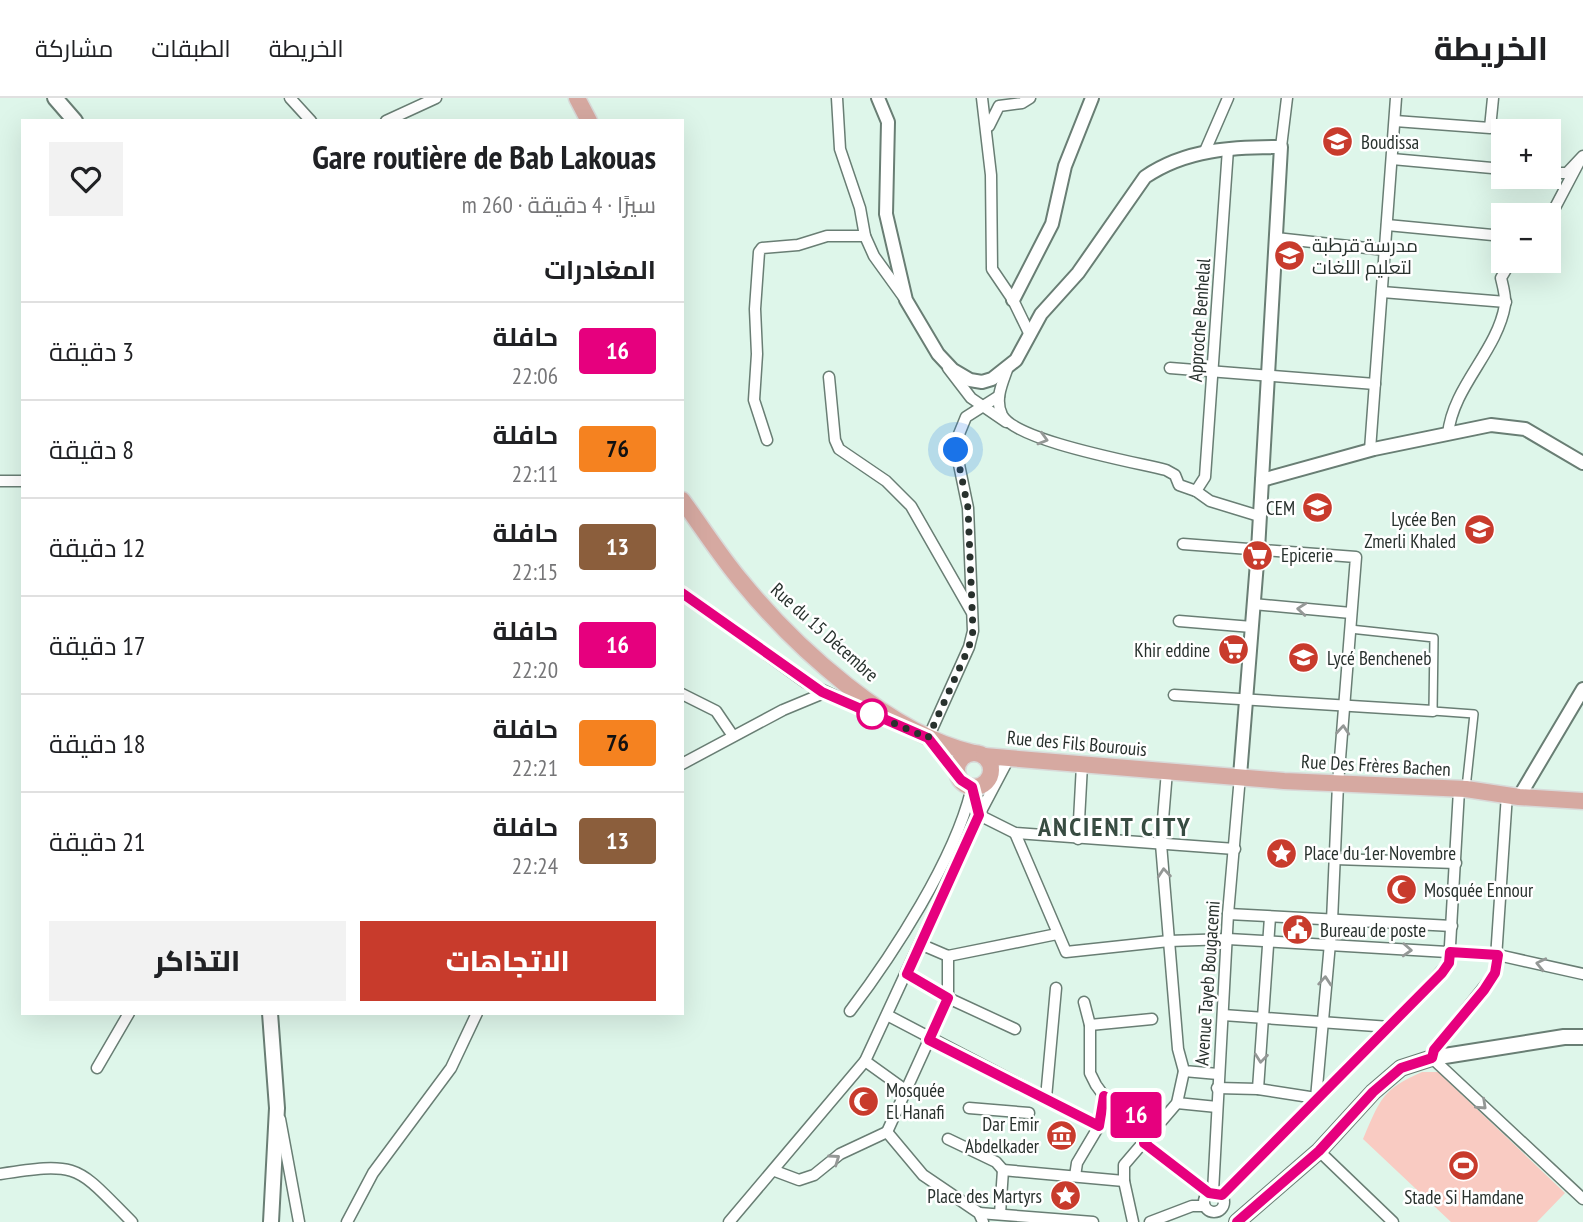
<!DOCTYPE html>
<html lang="ar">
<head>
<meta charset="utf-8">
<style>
  :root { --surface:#fff; --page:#f2f2f2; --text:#202124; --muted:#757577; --line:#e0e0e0; --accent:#c83b2c }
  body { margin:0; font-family:"PT Sans Narrow",Cairo,sans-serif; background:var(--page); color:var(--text); direction:rtl; height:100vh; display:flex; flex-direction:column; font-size:26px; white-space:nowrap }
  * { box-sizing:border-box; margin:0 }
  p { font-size:23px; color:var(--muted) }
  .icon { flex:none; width:38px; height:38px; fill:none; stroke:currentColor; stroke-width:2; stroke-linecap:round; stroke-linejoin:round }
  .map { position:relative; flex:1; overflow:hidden; direction:ltr }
  .sheet { position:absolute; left:21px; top:21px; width:663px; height:896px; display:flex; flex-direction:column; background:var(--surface); border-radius:0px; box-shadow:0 7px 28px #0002; direction:rtl }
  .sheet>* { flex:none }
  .badge { padding:0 14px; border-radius:5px; font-size:24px; line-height:46px }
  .fabs { position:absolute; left:1491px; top:21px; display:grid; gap:14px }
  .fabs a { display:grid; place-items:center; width:70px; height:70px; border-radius:0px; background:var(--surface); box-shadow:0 7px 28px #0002; font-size:35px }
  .you { position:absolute; width:35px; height:35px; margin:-18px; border:5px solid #fff; border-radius:50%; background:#1a73e8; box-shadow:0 0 0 10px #1a73e833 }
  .map>.badge { position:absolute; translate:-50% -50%; box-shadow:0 0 0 4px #fff }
  h2 { padding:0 28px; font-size:26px; line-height:63px }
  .round { display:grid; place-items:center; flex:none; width:74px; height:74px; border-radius:0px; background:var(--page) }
  .headline { display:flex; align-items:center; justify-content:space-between; height:119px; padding:0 28px }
  h1 { font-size:33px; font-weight:800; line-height:52px }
  .primary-button { display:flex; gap:14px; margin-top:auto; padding:14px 28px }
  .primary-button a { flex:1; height:80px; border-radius:0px; background:var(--accent); color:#fff; font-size:28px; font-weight:800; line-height:80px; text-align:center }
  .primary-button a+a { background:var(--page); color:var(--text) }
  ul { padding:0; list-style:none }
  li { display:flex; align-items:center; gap:21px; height:98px; padding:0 28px; border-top:2px solid var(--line) }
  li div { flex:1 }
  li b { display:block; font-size:26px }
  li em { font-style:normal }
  li .badge { min-width:77px; font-weight:700; text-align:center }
  header { display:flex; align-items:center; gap:42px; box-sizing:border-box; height:98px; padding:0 35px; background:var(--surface); border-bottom:2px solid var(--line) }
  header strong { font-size:33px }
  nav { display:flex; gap:38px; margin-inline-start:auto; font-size:24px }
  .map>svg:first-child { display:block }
  .green { fill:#f9cbc2 }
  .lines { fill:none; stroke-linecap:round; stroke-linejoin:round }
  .pedestrian-casing { stroke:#697e74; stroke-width:10 }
  .minor-casing { stroke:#697e74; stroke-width:13 }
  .tertiary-casing { stroke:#697e74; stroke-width:16 }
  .secondary-casing { stroke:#697e74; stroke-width:18 }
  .primary-casing { stroke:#d8dad9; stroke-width:19 }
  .pedestrian { stroke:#fff; stroke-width:7 }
  .minor { stroke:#fff; stroke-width:10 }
  .tertiary { stroke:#fff; stroke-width:12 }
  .secondary { stroke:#fff; stroke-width:14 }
  .primary { stroke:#d6a9a1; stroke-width:16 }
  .oneway { stroke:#949896 }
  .line-casing { stroke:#fff; stroke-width:16 }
  .line { stroke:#e6007e; stroke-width:10 }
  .walk { stroke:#28312d; stroke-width:7; stroke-dasharray:0 12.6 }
  .stop-dot { fill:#fff; stroke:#e6007e; stroke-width:3.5 }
  .labels { text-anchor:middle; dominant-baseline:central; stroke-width:5; stroke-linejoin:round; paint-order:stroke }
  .poi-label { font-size:19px; fill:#28312d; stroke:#fff; text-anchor:start }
  .street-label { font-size:19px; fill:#28312d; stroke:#fff }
  .district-label { font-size:26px; font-weight:bold; letter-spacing:2px; fill:#384c42; stroke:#fff }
</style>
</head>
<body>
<header>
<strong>الخريطة</strong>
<nav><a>الخريطة</a><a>الطبقات</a><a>مشاركة</a></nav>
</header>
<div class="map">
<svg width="1583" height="1124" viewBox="0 0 1583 1124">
  <rect width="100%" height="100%" fill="#def6ea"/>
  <!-- green -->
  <path class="green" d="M1422,974H1438L1565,1095L1537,1124H1451L1363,1041C1380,1002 1382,991 1422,974Z"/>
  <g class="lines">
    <defs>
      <polyline id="pedestrian" points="1350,531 1434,540 1433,613 1474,616 1466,690"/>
      <g id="minor">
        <polyline points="290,0 311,23"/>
        <polyline points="837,0 840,51 860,110 865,138 874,158 905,201"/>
        <polyline points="982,0 991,77 992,171 1013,202 1030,237"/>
        <polyline points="386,23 436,0"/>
        <polyline points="1395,23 1490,30 1493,0"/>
        <polyline points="989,28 999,8 1022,5 1030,0"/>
        <polyline points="1281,49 1287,0"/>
        <polyline points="1205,53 1228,0"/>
        <polyline points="1392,61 1503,71"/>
        <polyline points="1549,75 1567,75 1583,58"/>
        <polyline points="1549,121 1579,64"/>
        <polyline points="1387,127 1503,138"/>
        <polyline points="1276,140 1385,152"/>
        <polyline points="1382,194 1506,204"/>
        <path d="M1008,269C1003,284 994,301 1002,317C1016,343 1134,364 1166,372L1175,377L1179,387L1196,393L1210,403L1259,418"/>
        <polyline points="948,270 971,300 1006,324"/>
        <polyline points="1170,270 1375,286"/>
        <polyline points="829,279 835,342 839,351 886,383 911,408 971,513"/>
        <path d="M1448,336C1453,288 1497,254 1505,207C1506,199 1503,188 1501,180L1511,163"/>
        <polyline points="767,342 754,302 757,256 755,211 759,154 762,150 798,147 827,138 865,138"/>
        <polyline points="1370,352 1396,0"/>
        <polyline points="0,383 23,383"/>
        <polyline points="1196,393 1205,379 1228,51"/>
        <polyline points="1183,446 1356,459 1338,686 1332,823 1316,1000 1258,991 1217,990"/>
        <polyline points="682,495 805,584 886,622"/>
        <polyline points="1253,506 1351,515"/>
        <polyline points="1179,523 1252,529"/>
        <polyline points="682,596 716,613 733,638"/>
        <polyline points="1174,597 1433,613"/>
        <polyline points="925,639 928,640 969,549 973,533 968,410 956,352 957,341 966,319 999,298"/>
        <polyline points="1009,660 979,717 1015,735 1235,751"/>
        <polyline points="682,666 783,612 824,595"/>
        <polyline points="1167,673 1161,746 1178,951 1184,973 1218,976"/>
        <polyline points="1507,696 1495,875 1434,952 1432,960 1583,1101"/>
        <polyline points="1015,735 1066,854 1169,843 1228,841 1498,857 1583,876"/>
        <polyline points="1078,741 1082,667"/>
        <polyline points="1335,761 1456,765"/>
        <polyline points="1228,816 1452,828"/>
        <polyline points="920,846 948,858 1057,836"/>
        <polyline points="907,876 948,900 1015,931"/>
        <polyline points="1084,904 1090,927 1090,975 1096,987 1104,998 1158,1030"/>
        <path d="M850,913C894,855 954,762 971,693"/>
        <polyline points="887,917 1099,1028"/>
        <polyline points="1223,917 1390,929"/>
        <polyline points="1090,927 1152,921"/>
        <polyline points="865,963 904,991"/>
        <polyline points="97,970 129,915"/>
        <polyline points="1258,991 1270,819"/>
        <polyline points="1046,1000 1056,890"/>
        <polyline points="1177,1005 1217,1009"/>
        <polyline points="969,1010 1029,1015"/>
        <polyline points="280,1021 299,1124"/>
        <polyline points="887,1034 948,900 948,858"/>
        <polyline points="948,1041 996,1064 1003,1072"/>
        <polyline points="1144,1045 1209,1095"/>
        <polyline points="1319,1053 1393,1124"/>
        <polyline points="775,1073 799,1082 814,1077 840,1056 887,1034 923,1077 979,1115 983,1124"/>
        <path d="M0,1076C81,1063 77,1069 132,1124"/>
        <polyline points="1075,1078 1077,1065 1099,1028 1104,998"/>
        <circle cx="1214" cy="1104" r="10"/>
        <polyline points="1213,1094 1228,816 1240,678"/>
        <polyline points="1221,1097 1390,929 1449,865 1459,692"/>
        <polyline points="979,1115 1093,1124"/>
        <polyline points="1000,1116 1003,1072 1124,1083"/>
        <polyline points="347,1124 373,1075 451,970 477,915"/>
        <polyline points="729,1124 865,963 979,717 972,689"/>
        <polyline points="1133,1124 1124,1083 1124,1067 1177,1005 1184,973"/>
        <polyline points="1150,1124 1192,1108 1204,1108"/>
      </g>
      <g id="tertiary">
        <path d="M878,0L888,24L886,116L906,202L938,256L953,272L970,282L982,284L992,281L1016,262L1041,216L1078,175L1145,79C1186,51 1233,49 1281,49L1258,452L1240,678"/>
        <polyline points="1013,202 1052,126 1065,68 1092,0"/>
        <polyline points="1262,382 1374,351 1491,327 1525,331 1583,365"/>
        <polyline points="1519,699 1583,591"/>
      </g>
      <g id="secondary">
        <polyline points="55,0 75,23"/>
        <polyline points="270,915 277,1010 271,1124"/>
        <polyline points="1237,1124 1319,1053 1373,994 1401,970 1432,960 1564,939 1583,939"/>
      </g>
      <g id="primary">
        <polyline points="577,0 589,23"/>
        <path d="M682,402C702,429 720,458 742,484C795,549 891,637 974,655"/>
        <circle cx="974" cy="672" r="17"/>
        <polyline points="984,658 1284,683 1466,691 1519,699 1583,703"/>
      </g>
    </defs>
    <!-- pedestrian casing -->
    <use href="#pedestrian" class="pedestrian-casing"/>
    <!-- minor casing -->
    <use href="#minor" class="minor-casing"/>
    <!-- tertiary casing -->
    <use href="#tertiary" class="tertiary-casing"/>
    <!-- secondary casing -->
    <use href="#secondary" class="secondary-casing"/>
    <!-- primary casing -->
    <use href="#primary" class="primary-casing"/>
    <!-- pedestrian -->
    <use href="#pedestrian" class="pedestrian"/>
    <!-- minor -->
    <use href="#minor" class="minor"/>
    <!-- tertiary -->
    <use href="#tertiary" class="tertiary"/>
    <!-- secondary -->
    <use href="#secondary" class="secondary"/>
    <!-- primary -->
    <use href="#primary" class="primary"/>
  </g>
  <!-- one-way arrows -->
  <defs><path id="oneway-chevron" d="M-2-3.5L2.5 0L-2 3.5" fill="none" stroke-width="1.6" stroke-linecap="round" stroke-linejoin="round" transform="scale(1.75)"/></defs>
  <g class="oneway">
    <use href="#oneway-chevron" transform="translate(1043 341) rotate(16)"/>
    <use href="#oneway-chevron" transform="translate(1302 511) rotate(-175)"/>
    <use href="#oneway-chevron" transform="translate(1343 632) rotate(-85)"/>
    <use href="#oneway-chevron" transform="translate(1164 775) rotate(-95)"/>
    <use href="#oneway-chevron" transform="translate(1407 852) rotate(3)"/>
    <use href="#oneway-chevron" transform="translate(1541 866) rotate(-167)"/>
    <use href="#oneway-chevron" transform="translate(1325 883) rotate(-86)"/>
    <use href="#oneway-chevron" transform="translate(1261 960) rotate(96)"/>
    <use href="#oneway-chevron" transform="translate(1482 1007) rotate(43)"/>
    <use href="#oneway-chevron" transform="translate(835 1061) rotate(-35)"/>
  </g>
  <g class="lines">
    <defs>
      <polyline id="line" points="682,495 822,594 928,640 961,682 972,689 979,717 907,876 948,900 929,942 1099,1028 1104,998 1158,1030 1144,1045 1209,1095 1222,1097 1442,875 1449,865 1450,854 1498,857 1495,875 1484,892 1434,952 1432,960 1401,970 1373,994 1319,1053 1237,1124"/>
    </defs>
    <!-- line casing -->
    <use href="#line" class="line-casing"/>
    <!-- line -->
    <use href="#line" class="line"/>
    <!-- walk -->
    <polyline class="walk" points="872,616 866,613 928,640 969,549 973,533 968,410 956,352"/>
  </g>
  <!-- icons -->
  <defs>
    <symbol id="school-disc" viewBox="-11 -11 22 22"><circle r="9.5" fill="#c83b2c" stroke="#fff"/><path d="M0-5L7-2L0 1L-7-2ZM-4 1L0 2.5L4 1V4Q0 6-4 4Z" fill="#fff"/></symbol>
    <symbol id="university-disc" viewBox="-11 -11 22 22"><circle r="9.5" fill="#c83b2c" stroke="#fff"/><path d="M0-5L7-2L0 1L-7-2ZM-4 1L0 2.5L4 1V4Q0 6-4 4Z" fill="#fff"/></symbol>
    <symbol id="supermarket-disc" viewBox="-11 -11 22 22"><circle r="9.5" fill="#c83b2c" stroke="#fff"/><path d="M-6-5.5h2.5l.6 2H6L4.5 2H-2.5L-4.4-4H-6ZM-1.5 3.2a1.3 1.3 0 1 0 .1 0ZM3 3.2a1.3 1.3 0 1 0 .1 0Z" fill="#fff"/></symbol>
    <symbol id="sight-disc" viewBox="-11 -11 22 22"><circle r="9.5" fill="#c83b2c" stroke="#fff"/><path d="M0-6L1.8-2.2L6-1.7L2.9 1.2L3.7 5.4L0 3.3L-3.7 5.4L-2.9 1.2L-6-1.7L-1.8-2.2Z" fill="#fff"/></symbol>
    <symbol id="mosque-disc" viewBox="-11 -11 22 22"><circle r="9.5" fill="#c83b2c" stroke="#fff"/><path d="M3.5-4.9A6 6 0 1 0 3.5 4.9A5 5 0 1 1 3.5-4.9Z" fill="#fff"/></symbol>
    <symbol id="civic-disc" viewBox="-11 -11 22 22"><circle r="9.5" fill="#c83b2c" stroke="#fff"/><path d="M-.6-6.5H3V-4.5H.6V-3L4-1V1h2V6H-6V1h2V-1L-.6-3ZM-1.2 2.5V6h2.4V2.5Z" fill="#fff"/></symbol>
    <symbol id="museum-disc" viewBox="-11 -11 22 22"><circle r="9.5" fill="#c83b2c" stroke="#fff"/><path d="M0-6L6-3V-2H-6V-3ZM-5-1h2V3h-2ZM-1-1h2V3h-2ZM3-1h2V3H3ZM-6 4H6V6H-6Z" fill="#fff"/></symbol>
    <symbol id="stadium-disc" viewBox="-11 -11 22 22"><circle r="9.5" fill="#c83b2c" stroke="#fff"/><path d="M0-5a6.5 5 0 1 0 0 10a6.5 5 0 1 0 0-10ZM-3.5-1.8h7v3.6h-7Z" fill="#fff"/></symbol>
  </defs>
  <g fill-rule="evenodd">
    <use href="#school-disc" x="1320" y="26" width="35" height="35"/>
    <use href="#university-disc" x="1272" y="140" width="35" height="35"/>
    <use href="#school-disc" x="1300" y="392" width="35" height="35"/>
    <use href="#school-disc" x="1462" y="414" width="35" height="35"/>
    <use href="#supermarket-disc" x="1240" y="440" width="35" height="35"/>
    <use href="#supermarket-disc" x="1216" y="534" width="35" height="35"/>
    <use href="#school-disc" x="1286" y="542" width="35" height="35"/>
    <use href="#sight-disc" x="1264" y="738" width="35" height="35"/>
    <use href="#mosque-disc" x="1384" y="774" width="35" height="35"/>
    <use href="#civic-disc" x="1280" y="814" width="35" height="35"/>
    <use href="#mosque-disc" x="846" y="986" width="35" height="35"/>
    <use href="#museum-disc" x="1044" y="1020" width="35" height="35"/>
    <use href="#stadium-disc" x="1446" y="1050" width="35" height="35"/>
    <use href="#sight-disc" x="1048" y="1080" width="35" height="35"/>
  </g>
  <!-- markers -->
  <circle class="stop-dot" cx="872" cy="616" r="14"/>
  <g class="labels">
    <!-- poi labels -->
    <g class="poi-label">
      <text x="1361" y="44">Boudissa</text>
      <text x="1312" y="147">مدرسة قرطبة<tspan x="1312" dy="22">لتعليم اللغات</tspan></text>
      <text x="1295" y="410" text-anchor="end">CEM</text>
      <text x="1456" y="421" text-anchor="end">Lycée Ben<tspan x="1456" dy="22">Zmerli Khaled</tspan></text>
      <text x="1281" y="457">Epicerie</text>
      <text x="1210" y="552" text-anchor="end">Khir eddine</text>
      <text x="1327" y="560">Lycé Bencheneb</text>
      <text x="1304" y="755">Place du 1er Novembre</text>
      <text x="1424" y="792">Mosquée Ennour</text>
      <text x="1320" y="832">Bureau de poste</text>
      <text x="886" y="992">Mosquée<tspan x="886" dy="22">El Hanafi</tspan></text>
      <text x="1039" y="1026" text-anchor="end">Dar Emir<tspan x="1039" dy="22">Abdelkader</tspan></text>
      <text x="1042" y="1098" text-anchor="end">Place des Martyrs</text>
      <text x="1464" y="1099" text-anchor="middle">Stade Si Hamdane</text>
    </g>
    <!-- street labels -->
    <g class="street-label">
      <text transform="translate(1199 222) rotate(-86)">Approche Benhelal</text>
      <text transform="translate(825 534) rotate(42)">Rue du 15 Décembre</text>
      <text transform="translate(1077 645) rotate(5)">Rue des Fils Bourouis</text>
      <text transform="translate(1376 667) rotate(3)">Rue Des Frères Bachen</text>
      <text transform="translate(1207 885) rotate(-86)">Avenue Tayeb Bougacemi</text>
    </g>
    <!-- district labels -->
    <g class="district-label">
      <text x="1115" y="728">ANCIENT CITY</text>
    </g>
  </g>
</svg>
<div class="fabs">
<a>+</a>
<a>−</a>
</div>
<div class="you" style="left:956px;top:352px"></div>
<b class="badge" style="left:1136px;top:1017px;background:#e6007e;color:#fff">16</b>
<section class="sheet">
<div class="headline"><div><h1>Gare routière de Bab Lakouas</h1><p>سيرًا · 4 دقيقة · 260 m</p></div><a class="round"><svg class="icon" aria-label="heart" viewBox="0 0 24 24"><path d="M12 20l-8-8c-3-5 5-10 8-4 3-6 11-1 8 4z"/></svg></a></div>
<h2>المغادرات</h2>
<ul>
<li><span class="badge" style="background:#e6007e;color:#fff">16</span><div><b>حافلة</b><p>22:06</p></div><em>3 دقيقة</em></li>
<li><span class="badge" style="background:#f58220;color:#111">76</span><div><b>حافلة</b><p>22:11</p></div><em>8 دقيقة</em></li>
<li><span class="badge" style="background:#8b5e3c;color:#fff">13</span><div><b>حافلة</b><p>22:15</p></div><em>12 دقيقة</em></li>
<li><span class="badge" style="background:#e6007e;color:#fff">16</span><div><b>حافلة</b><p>22:20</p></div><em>17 دقيقة</em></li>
<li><span class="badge" style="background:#f58220;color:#111">76</span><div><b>حافلة</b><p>22:21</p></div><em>18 دقيقة</em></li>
<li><span class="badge" style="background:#8b5e3c;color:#fff">13</span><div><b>حافلة</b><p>22:24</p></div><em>21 دقيقة</em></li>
</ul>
<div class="primary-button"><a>الاتجاهات</a><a>التذاكر</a></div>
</section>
</div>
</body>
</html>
